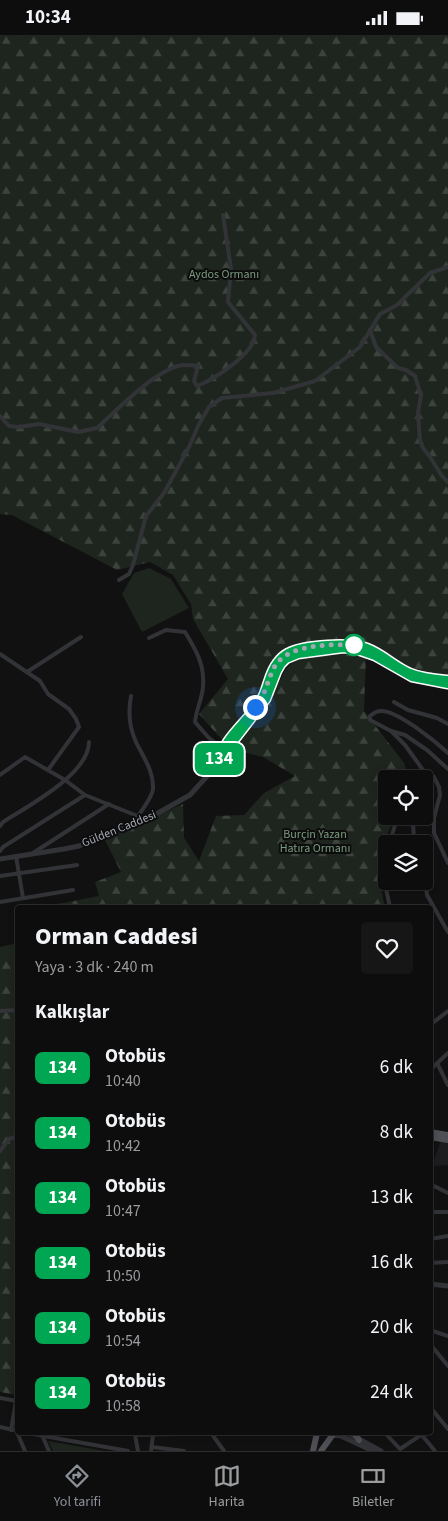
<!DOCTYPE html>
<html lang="tr">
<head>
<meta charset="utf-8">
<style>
  :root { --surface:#0d0d0e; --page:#161617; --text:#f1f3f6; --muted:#9a9c9e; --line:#2d2d2e; --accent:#8c9099 }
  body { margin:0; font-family:"Source Sans 3",sans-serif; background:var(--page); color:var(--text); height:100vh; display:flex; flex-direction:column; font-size:19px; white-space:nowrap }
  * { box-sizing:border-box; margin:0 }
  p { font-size:16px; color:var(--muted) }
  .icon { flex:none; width:28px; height:28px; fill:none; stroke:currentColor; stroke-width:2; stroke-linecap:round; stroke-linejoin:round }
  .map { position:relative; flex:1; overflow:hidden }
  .sheet { position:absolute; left:15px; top:870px; width:418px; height:530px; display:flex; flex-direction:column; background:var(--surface); border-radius:5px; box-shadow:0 2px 8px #0003,0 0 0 1px var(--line) }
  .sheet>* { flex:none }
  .badge { padding:0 10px; border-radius:8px; font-size:18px; line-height:32px }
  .controls { position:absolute; left:378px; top:735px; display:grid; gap:10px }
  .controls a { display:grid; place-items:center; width:55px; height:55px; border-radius:5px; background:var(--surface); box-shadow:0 2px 8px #0003,0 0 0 1px var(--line); font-size:25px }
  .you { position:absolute; width:25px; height:25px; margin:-12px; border:4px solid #fff; border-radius:50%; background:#1a73e8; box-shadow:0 0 0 8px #1a73e833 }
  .map>.badge { position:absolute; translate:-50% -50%; box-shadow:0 0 0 2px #fff }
  h2 { padding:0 20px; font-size:19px; line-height:45px }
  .round { display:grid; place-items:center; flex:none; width:52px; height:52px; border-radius:5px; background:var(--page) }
  .headline { display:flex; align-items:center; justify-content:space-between; height:85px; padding:0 20px }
  h1 { font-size:24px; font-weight:800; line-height:38px }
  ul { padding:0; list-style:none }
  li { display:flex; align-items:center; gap:15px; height:65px; padding:0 20px }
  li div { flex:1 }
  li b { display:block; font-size:19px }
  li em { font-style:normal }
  li .badge { min-width:55px; font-weight:700; text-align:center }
  .status { display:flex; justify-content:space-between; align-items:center; height:35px; padding:0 25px; background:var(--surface); direction:ltr }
  .status svg { height:14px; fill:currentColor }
  .dock { display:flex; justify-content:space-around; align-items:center; height:70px; border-top:1px solid var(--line); background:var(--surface); font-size:14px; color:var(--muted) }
  .dock a { display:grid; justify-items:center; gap:2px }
  .dock .on { color:var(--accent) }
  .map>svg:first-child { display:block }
  .built { fill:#1d1d1f }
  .forest { fill:url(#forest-firs) }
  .park { fill:url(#park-tufts) }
  .garden { fill:#1e251e }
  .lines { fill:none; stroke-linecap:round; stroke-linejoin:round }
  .minor { stroke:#323337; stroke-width:4 }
  .tertiary { stroke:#323337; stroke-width:5 }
  .primary { stroke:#4e5056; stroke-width:6 }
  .line-casing { stroke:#fff; stroke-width:11 }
  .line { stroke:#00a651; stroke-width:8 }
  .walk { stroke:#a3a8b2; stroke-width:5; stroke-dasharray:0 9 }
  .stop-dot { fill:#fff; stroke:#00a651; stroke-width:2.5 }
  .labels { text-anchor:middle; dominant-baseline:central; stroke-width:4; stroke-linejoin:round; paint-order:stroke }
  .park-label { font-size:12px; fill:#7b9c7e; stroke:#0c0c0d }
  .street-label { font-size:12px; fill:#a3a8b2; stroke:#0c0c0d }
</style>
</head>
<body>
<div class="status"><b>10:34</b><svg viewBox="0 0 49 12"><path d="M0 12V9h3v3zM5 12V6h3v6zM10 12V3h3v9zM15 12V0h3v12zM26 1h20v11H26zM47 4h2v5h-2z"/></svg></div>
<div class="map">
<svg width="448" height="1416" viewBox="0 0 448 1416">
  <defs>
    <pattern id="forest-firs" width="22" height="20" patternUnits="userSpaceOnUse" patternTransform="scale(1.25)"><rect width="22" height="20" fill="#1e251e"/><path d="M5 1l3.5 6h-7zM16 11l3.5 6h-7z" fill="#3c423c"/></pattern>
    <pattern id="park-tufts" width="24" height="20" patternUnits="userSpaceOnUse" patternTransform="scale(1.25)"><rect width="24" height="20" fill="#1e251e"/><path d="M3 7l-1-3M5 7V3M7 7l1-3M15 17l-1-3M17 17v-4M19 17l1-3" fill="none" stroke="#3c423c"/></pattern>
  </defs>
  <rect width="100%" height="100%" fill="#111112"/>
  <!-- built -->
  <polygon class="built" points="441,1105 448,1106 448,1130 432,1131"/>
  <!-- forest -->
  <g class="forest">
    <polygon points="0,0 448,0 448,643 423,640 414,637 367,610 319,610 292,616 278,629 264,660 224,707 199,679 228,644 193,584 191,569 173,540 150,527 117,535 12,480 0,479"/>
    <polygon points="355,617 366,621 364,676 404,728 409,744 386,744 386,781 395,781 381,815 380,849 385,872 42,872 99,861 95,847 121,837 104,803 183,769 184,803 199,826 216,781 244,780 264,758 295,741 263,722 234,715 269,669 285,635 295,625 310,620"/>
    <polygon points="17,908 17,1360 0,1357 0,912"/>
  </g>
  <!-- park -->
  <polygon class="park" points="48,1406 104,1416 53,1416"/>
  <!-- garden -->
  <polygon class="garden" points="149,533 171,544 189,573 142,597 122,559 134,538"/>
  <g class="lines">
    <!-- minor -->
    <g class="minor">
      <polyline points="370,295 376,312 398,333 406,335 415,341 421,360 418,378 420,405 423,413 430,422 442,441 448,447"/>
      <path d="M0,381L9,391L19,392L39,389L78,397L97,393C118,374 155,335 182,330C187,330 192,330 198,331L194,346L197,351C213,345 254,319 255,300L228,267L231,234L223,180"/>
      <polyline points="119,545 129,539 133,530 146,481 164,458 189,412 199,389 209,372 222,363 273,358 315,346 360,312 380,279 397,270 430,238 448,232"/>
      <path d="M149,603L166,595L185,597C196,615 205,630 203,652C202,664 196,675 195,687L208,702L225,716"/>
      <polyline points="0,619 40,646 48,659 69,674 76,684 79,692 48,735"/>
      <polyline points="27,637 81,602"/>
      <path d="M131,661C128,677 129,692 136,707C143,722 154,736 153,754C152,762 143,774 138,781"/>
      <polyline points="394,667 408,675 437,683 448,689"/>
      <polyline points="391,696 405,700 427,715 448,734"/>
      <path d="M448,718C436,707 396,674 380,676C376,676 373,679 370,681V685L391,696L405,710L423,735L434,742L439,752L440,760L434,783V798L448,828"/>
      <polyline points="0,740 25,722 65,745 85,760 145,784"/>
      <polyline points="420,744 427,738"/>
      <path d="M405,781C418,787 411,797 415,809"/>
      <path d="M0,791L3,787C28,771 89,739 89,707"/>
      <polyline points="389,809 398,781"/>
      <polyline points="0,816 3,812 85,760"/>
      <polyline points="386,816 384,845 390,872"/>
      <polyline points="33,818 109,769"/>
      <polyline points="16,821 23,863"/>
      <polyline points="424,840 427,860 448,897"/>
      <polyline points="0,841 77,830"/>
      <polyline points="0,867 73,855"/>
      <polyline points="0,976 18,975"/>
      <polyline points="430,990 448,976"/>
      <polyline points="437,1028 448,1050"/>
      <polyline points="430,1035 448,1018"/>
      <polyline points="0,1116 9,1104 15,1102 18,1104"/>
      <polyline points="430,1151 434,1151 448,1158"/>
      <polyline points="430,1177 448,1177"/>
      <polyline points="430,1204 448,1201"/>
      <polyline points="430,1228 448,1227"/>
      <polyline points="430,1295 448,1301"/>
      <polyline points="430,1309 448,1331"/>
      <polyline points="0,1363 17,1366"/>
      <polyline points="430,1372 448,1394"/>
      <polyline points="0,1392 13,1395"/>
      <polyline points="11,1395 16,1366"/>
      <polyline points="16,1395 25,1416"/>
      <polyline points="27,1398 128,1416"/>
      <polyline points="211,1398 224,1416"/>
      <polyline points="385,1398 400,1414 421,1400"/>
      <polyline points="421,1399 435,1416"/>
      <polyline points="42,1400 49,1416"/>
      <polyline points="135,1400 211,1398"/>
      <polyline points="135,1400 138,1416"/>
      <polyline points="152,1412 184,1416"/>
      <polyline points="151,1416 153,1400"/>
    </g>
    <!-- tertiary -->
    <g class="tertiary">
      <polyline points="410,638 433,643"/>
      <polyline points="220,720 227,710 262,664 274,633 277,627 287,618 303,613 345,609 366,613 381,621"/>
      <polyline points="0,824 64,814 79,811 158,778 190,760 210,738 218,726 264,667 277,636 286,624 292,621 306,617 343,613 355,614 375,621 411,642 448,649"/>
      <polyline points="430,1249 448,1251"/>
      <polyline points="348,1398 381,1416"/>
      <polyline points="331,1400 341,1401 373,1416"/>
    </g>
    <!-- primary -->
    <g class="primary">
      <polyline points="430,1097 448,1100"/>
      <polyline points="430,1102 448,1105"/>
      <polyline points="354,1398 359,1405"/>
      <polyline points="313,1416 317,1398"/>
      <polyline points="321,1416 334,1398"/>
    </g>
  </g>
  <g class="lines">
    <defs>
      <path id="line" d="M448,645C436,644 422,643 410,638C395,632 383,619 367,613C351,607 304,609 288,618C284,620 280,624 277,628C269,638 268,652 262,663C250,685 225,701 218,726L266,664L277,636L281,629L286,624L298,619L343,613L355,614L375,621L412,642L448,649"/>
    </defs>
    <!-- line casing -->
    <use href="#line" class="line-casing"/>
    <!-- line -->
    <use href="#line" class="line"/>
    <!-- walk -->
    <path class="walk" d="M255,672C267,658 267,645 275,631C288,609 332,609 354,610"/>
  </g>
  <!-- markers -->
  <circle class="stop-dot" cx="354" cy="610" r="10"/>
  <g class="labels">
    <!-- park labels -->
    <g class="park-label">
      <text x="224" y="239">Aydos Ormanı</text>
      <text x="315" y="799">Burçin Yazan<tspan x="315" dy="14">Hatıra Ormanı</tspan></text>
    </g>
    <!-- street labels -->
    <g class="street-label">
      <text transform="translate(119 794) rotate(-22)">Gülden Caddesi</text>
    </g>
  </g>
</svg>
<div class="controls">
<a><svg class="icon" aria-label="locate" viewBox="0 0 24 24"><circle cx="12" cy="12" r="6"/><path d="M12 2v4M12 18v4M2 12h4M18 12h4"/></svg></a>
<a><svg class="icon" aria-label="layers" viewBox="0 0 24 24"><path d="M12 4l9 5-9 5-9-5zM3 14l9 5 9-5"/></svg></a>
</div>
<div class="you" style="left:255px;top:672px"></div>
<b class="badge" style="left:219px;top:724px;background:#00a651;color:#fff">134</b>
<section class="sheet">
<div class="headline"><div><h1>Orman Caddesi</h1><p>Yaya · 3 dk · 240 m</p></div><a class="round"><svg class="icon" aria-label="heart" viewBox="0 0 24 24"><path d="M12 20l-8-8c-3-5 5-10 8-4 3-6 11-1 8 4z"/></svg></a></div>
<h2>Kalkışlar</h2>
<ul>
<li><span class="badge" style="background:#00a651;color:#fff">134</span><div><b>Otobüs</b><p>10:40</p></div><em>6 dk</em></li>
<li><span class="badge" style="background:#00a651;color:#fff">134</span><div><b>Otobüs</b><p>10:42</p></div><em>8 dk</em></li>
<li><span class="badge" style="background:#00a651;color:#fff">134</span><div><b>Otobüs</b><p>10:47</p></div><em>13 dk</em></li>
<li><span class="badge" style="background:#00a651;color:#fff">134</span><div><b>Otobüs</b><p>10:50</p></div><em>16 dk</em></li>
<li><span class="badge" style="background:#00a651;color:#fff">134</span><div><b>Otobüs</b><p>10:54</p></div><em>20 dk</em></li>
<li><span class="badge" style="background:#00a651;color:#fff">134</span><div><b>Otobüs</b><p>10:58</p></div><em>24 dk</em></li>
</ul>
</section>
</div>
<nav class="dock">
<a class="on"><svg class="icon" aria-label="directions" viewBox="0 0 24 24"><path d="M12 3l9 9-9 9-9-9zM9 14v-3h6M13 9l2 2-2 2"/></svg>Yol tarifi</a>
<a><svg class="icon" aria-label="map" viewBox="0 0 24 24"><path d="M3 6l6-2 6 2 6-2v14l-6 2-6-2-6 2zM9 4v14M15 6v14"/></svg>Harita</a>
<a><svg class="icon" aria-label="tickets" viewBox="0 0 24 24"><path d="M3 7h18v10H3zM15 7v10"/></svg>Biletler</a>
</nav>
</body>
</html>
